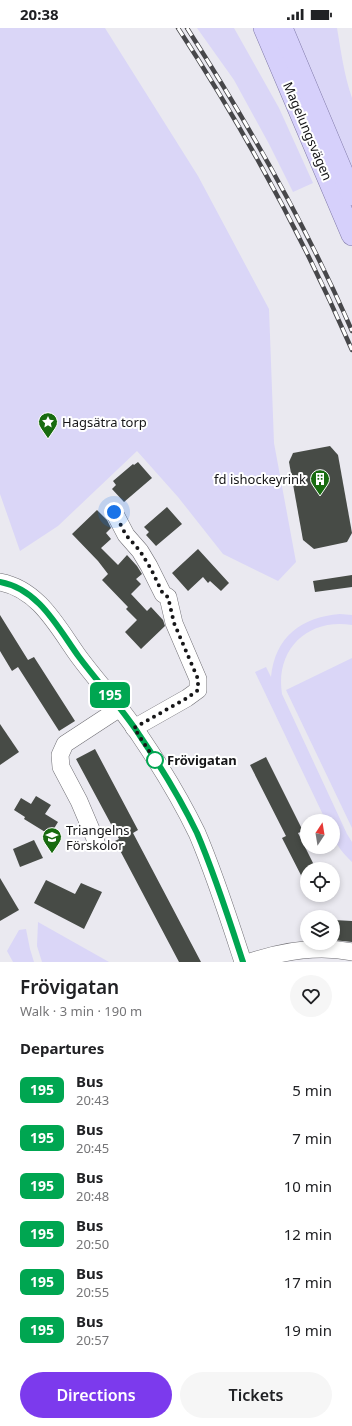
<!DOCTYPE html>
<html lang="en">
<head>
<meta charset="utf-8">
<style>
  :root { --surface:#fff; --page:#f6f6f6; --text:#202124; --muted:#757577; --accent:#7c3aed }
  body { margin:0; font-family:"Noto Sans",sans-serif; background:var(--page); color:var(--text); height:100vh; display:flex; flex-direction:column; font-size:15px; white-space:nowrap }
  * { box-sizing:border-box; margin:0 }
  p { font-size:13px; color:var(--muted) }
  .icon { flex:none; width:22px; height:22px; fill:none; stroke:currentColor; stroke-width:2; stroke-linecap:round; stroke-linejoin:round }
  .map { position:relative; height:934px; overflow:hidden }
  .side { display:flex; flex-direction:column; background:var(--surface); flex:1 }
  .side>* { flex:none }
  .badge { padding:0 8px; border-radius:6px; font-size:14px; line-height:26px }
  .needle { width:26px; rotate:12deg }
  .fabs { position:absolute; left:300px; top:786px; display:grid; gap:8px }
  .fabs a { display:grid; place-items:center; width:40px; height:40px; border-radius:50%; background:var(--surface); box-shadow:0 2px 6px #0003; font-size:20px }
  .you { position:absolute; width:20px; height:20px; margin:-10px; border:3px solid #fff; border-radius:50%; background:#1a73e8; box-shadow:0 0 0 6px #1a73e833 }
  .map>.badge { position:absolute; translate:-50% -50%; box-shadow:0 0 0 2px #fff }
  h2 { padding:0 20px; font-size:15px; line-height:36px }
  .round { display:grid; place-items:center; flex:none; width:42px; height:42px; border-radius:21px; background:var(--page) }
  .head { display:flex; align-items:center; justify-content:space-between; height:68px; padding:0 20px }
  h1 { font-size:19px; font-weight:600; line-height:30px }
  .cta { display:flex; gap:8px; margin-top:auto; padding:8px 20px }
  .cta a { flex:1; height:46px; border-radius:24px; background:var(--accent); color:#fff; font-size:16px; font-weight:600; line-height:46px; text-align:center }
  .cta a+a { background:var(--page); color:var(--text) }
  ul { padding:0; list-style:none }
  li { display:flex; align-items:center; gap:12px; height:48px; padding:0 20px }
  li div { flex:1 }
  li b { display:block; font-size:15px }
  li em { font-style:normal }
  li .badge { min-width:44px; font-weight:700; text-align:center }
  .status { display:flex; justify-content:space-between; align-items:center; height:28px; padding:0 20px; background:var(--surface); direction:ltr }
  .status svg { height:11px; fill:currentColor }
  .map>svg:first-child { display:block }
  .green { fill:#dad6f7 }
  .building { fill:#474b46 }
  .lines { fill:none; stroke-linecap:round; stroke-linejoin:round }
  .minor-casing { stroke:#706f75; stroke-width:18 }
  .major-casing { stroke:#817aaa; stroke-width:22 }
  .minor { stroke:#fff; stroke-width:17 }
  .major { stroke:#d6d0fb; stroke-width:21 }
  .rail-casing { stroke:#47474a; stroke-width:4.5 }
  .rail { stroke:#fff; stroke-width:3; stroke-dasharray:9; stroke-linecap:butt }
  .line-casing { stroke:#fff; stroke-width:9 }
  .line { stroke:#00a651; stroke-width:6 }
  .walk { stroke:#161618; stroke-width:4; stroke-dasharray:0 7.2 }
  .stop-dot { fill:#fff; stroke:#00a651; stroke-width:2 }
  .labels { text-anchor:middle; dominant-baseline:central; stroke-width:4; stroke-linejoin:round; paint-order:stroke }
  .street-label { font-size:13px; fill:#161618; stroke:#fff }
  .poi-label { font-size:13px; fill:#161618; stroke:#fff; text-anchor:start }
  .stop-label { font-size:13px; font-weight:bold; fill:#161618; stroke:#fff; text-anchor:start }
</style>
</head>
<body>
<div class="status"><b>20:38</b><svg viewBox="0 0 49 12"><path d="M0 12V9h3v3zM5 12V6h3v6zM10 12V3h3v9zM15 12V0h3v12zM26 1h20v11H26zM47 4h2v5h-2z"/></svg></div>
<div class="map">
<svg width="352" height="934" viewBox="0 0 352 934">
  <rect width="100%" height="100%" fill="#eae9f0"/>
  <!-- green -->
  <g class="green">
    <polygon points="0,0 105,0 198,148 269,281 274,415 296,534 278,553 223,526 178,469 137,423 58,498 20,523 0,466"/>
    <polygon points="197,0 234,0 279,80 313,155 293,164 269,116 234,52"/>
    <path d="M291,0H337C341,23 344,47 352,70V143Z"/>
    <path d="M340,586L352,587V597C307,590 275,622 282,666L347,806L352,814V834C345,827 335,817 333,806C332,802 333,797 333,793H326L255,644L266,639L271,649C275,609 301,589 340,586Z"/>
    <polygon points="352,630 352,800 286,662"/>
    <polygon points="38,894 109,934 42,934 37,918"/>
    <polygon points="26,901 30,921 34,934 13,934 7,923 19,902"/>
  </g>
  <!-- building -->
  <g class="building">
    <polygon points="330,418 338,427 352,505 347,514 314,521 303,512 289,434 293,425"/>
    <polygon points="138,434 152,450 124,474 112,461 116,457 113,453 133,436 134,437"/>
    <polygon points="167,479 182,496 156,518 146,507 149,504 144,499"/>
    <polygon points="97,482 107,492 111,500 106,505 111,511 101,520 118,537 127,527 137,538 142,546 136,551 141,556 131,566 147,583 151,579 163,592 165,598 141,621 125,604 137,592 126,581 128,579 102,552 108,546 98,533 72,506"/>
    <polygon points="198,521 229,555 221,563 210,553 208,555 203,549 188,563 172,545"/>
    <polygon points="352,547 352,559 315,564 313,553"/>
    <polygon points="0,587 28,632 34,629 75,693 59,703 18,639 12,643 0,623"/>
    <polygon points="0,696 19,724 0,737"/>
    <polygon points="95,721 138,802 133,805 201,934 179,934 115,813 119,811 76,731"/>
    <polygon points="266,729 303,803 298,805 316,841 307,841 307,859 282,810 286,808 250,737"/>
    <polygon points="36,768 51,777 45,786 58,794 50,807 24,791 25,789 14,782 21,770 31,776"/>
    <polygon points="34,812 43,830 20,839 13,821"/>
    <polygon points="0,850 19,882 0,893"/>
    <polygon points="46,852 75,866 81,855 102,864 84,901 34,875"/>
    <polygon points="334,892 352,893 352,914 333,912"/>
  </g>
  <g class="lines">
    <defs>
      <g id="minor">
        <polyline points="114,484 126,507 140,523 149,538 163,566 168,569 174,595 198,651 198,662 187,670 134,700"/>
        <path d="M0,554C39,561 58,600 79,629C99,656 122,680 140,708C161,739 181,772 197,805C215,847 229,891 243,934"/>
        <polyline points="96,813 79,773 61,739 60,727 65,716 120,680"/>
        <path d="M250,934C283,923 318,917 352,924"/>
      </g>
      <g id="major">
        <polyline points="264,0 352,207"/>
        <polyline points="282,0 352,167"/>
      </g>
    </defs>
    <!-- minor casing -->
    <use href="#minor" class="minor-casing"/>
    <!-- major casing -->
    <use href="#major" class="major-casing"/>
    <!-- minor -->
    <use href="#minor" class="minor"/>
    <!-- major -->
    <use href="#major" class="major"/>
    <defs>
      <g id="rail">
        <path d="M178,0C245,103 303,209 352,322"/>
        <path d="M187,0C249,97 306,197 352,303"/>
      </g>
    </defs>
    <!-- rail casing -->
    <use href="#rail" class="rail-casing"/>
    <!-- rail -->
    <use href="#rail" class="rail"/>
  </g>
  <g class="lines">
    <defs>
      <path id="line" d="M0,554C39,561 58,600 79,629C99,656 122,680 140,708C161,739 181,772 197,805C215,847 229,891 243,934"/>
    </defs>
    <!-- line casing -->
    <use href="#line" class="line-casing"/>
    <!-- line -->
    <use href="#line" class="line"/>
    <!-- walk -->
    <polyline class="walk" points="114,484 126,507 140,523 151,541 163,566 168,569 174,595 198,651 198,662 187,670 134,700 157,735 155,732"/>
  </g>
  <!-- icons -->
  <defs>
    <symbol id="sight-pin" viewBox="-11 -11 22 30"><path d="M0 17L-7.5 6A9.5 9.5 0 1 1 7.5 6Z" fill="#186b10" stroke="#fff"/><path d="M0-6L1.8-2.2L6-1.7L2.9 1.2L3.7 5.4L0 3.3L-3.7 5.4L-2.9 1.2L-6-1.7L-1.8-2.2Z" fill="#fff"/></symbol>
    <symbol id="building-pin" viewBox="-11 -11 22 30"><path d="M0 17L-7.5 6A9.5 9.5 0 1 1 7.5 6Z" fill="#186b10" stroke="#fff"/><path d="M-4-6H4V6H1V3H-1V6H-4ZM-2.5-4.3h1.7v1.8h-1.7ZM.8-4.3h1.7v1.8H.8ZM-2.5-1h1.7V.8h-1.7ZM.8-1h1.7V.8H.8Z" fill="#fff"/></symbol>
    <symbol id="school-pin" viewBox="-11 -11 22 30"><path d="M0 17L-7.5 6A9.5 9.5 0 1 1 7.5 6Z" fill="#186b10" stroke="#fff"/><path d="M0-5L7-2L0 1L-7-2ZM-4 1L0 2.5L4 1V4Q0 6-4 4Z" fill="#fff"/></symbol>
  </defs>
  <g fill-rule="evenodd">
    <use href="#sight-pin" x="37" y="383" width="22" height="30"/>
    <use href="#building-pin" x="309" y="440" width="22" height="30"/>
    <use href="#school-pin" x="41" y="798" width="22" height="30"/>
  </g>
  <!-- markers -->
  <circle class="stop-dot" cx="155" cy="732" r="8"/>
  <g class="labels">
    <!-- street labels -->
    <g class="street-label">
      <text transform="translate(308 103) rotate(67)">Magelungsvägen</text>
    </g>
    <!-- poi labels -->
    <g class="poi-label">
      <text x="62" y="394">Hagsätra torp</text>
      <text x="306" y="451" text-anchor="end">fd ishockeyrink</text>
      <text x="66" y="802">Triangelns<tspan x="66" dy="15">Förskolor</tspan></text>
    </g>
    <!-- stop labels -->
    <g class="stop-label">
      <text x="167" y="732">Frövigatan</text>
    </g>
  </g>
</svg>
<div class="fabs">
<a><svg class="needle" viewBox="-14 -14 28 28"><path d="M0-13l5 13h-10z" fill="#e53935"/><path d="M0 13l5-13h-10z" fill="#757577"/></svg></a>
<a><svg class="icon" aria-label="locate" viewBox="0 0 24 24"><circle cx="12" cy="12" r="6"/><path d="M12 2v4M12 18v4M2 12h4M18 12h4"/></svg></a>
<a><svg class="icon" aria-label="layers" viewBox="0 0 24 24"><path d="M12 4l9 5-9 5-9-5zM3 14l9 5 9-5"/></svg></a>
</div>
<div class="you" style="left:114px;top:484px"></div>
<b class="badge" style="left:110px;top:667px;background:#00a651;color:#fff">195</b>
</div>
<section class="side">
<div class="head"><div><h1>Frövigatan</h1><p>Walk · 3 min · 190 m</p></div><a class="round"><svg class="icon" aria-label="heart" viewBox="0 0 24 24"><path d="M12 20l-8-8c-3-5 5-10 8-4 3-6 11-1 8 4z"/></svg></a></div>
<h2>Departures</h2>
<ul>
<li><span class="badge" style="background:#00a651;color:#fff">195</span><div><b>Bus</b><p>20:43</p></div><em>5 min</em></li>
<li><span class="badge" style="background:#00a651;color:#fff">195</span><div><b>Bus</b><p>20:45</p></div><em>7 min</em></li>
<li><span class="badge" style="background:#00a651;color:#fff">195</span><div><b>Bus</b><p>20:48</p></div><em>10 min</em></li>
<li><span class="badge" style="background:#00a651;color:#fff">195</span><div><b>Bus</b><p>20:50</p></div><em>12 min</em></li>
<li><span class="badge" style="background:#00a651;color:#fff">195</span><div><b>Bus</b><p>20:55</p></div><em>17 min</em></li>
<li><span class="badge" style="background:#00a651;color:#fff">195</span><div><b>Bus</b><p>20:57</p></div><em>19 min</em></li>
</ul>
<div class="cta"><a>Directions</a><a>Tickets</a></div>
</section>
</body>
</html>
